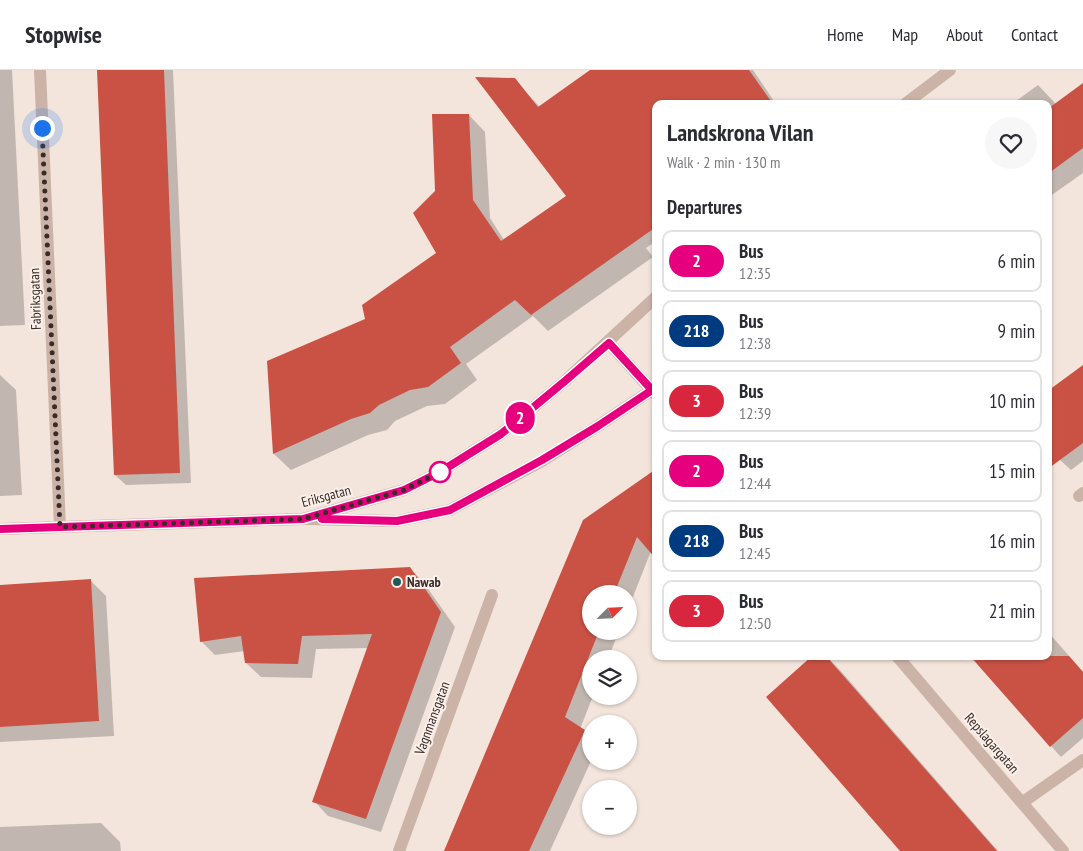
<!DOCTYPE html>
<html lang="en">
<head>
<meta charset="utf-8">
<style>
  :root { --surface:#fff; --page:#f7f7f7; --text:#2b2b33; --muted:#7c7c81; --line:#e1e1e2 }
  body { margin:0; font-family:"PT Sans Narrow",sans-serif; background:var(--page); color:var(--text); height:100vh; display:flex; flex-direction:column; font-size:19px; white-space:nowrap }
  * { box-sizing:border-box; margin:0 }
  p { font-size:16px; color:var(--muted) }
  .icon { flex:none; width:28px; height:28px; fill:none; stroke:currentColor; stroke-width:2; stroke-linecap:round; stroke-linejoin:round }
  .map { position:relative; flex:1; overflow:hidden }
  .panel { position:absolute; left:652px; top:30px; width:400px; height:560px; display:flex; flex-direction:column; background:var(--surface); border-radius:10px; box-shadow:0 1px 4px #0004 }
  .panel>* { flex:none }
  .badge { padding:0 10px; border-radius:16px; font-size:18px; line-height:32px }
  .needle { width:32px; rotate:66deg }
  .tools { position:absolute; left:582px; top:515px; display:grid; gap:10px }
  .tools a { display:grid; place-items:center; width:55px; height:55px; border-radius:50%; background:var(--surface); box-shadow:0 1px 4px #0004; font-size:25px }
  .you { position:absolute; width:25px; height:25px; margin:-12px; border:4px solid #fff; border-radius:50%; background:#1a73e8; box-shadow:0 0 0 8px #1a73e833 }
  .map>.badge { position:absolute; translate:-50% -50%; box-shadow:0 0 0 2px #fff }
  h2 { padding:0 15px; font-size:19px; line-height:45px }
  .round { display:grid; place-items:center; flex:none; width:52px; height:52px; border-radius:26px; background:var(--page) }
  .overview { display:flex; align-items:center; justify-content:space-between; height:85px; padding:0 15px }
  h1 { font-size:24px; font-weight:700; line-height:38px }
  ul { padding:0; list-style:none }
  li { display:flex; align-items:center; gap:15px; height:62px; margin:0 10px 8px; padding:0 5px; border:2px solid var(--line); border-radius:10px }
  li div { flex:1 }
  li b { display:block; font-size:19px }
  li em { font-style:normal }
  li .badge { min-width:55px; font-weight:700; text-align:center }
  header { display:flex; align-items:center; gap:30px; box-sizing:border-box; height:70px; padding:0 25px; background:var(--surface); border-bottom:1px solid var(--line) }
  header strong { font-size:24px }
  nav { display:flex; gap:28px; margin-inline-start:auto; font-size:18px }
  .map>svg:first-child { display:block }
  .shadow { fill:#0003 }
  .building { fill:#ca5244 }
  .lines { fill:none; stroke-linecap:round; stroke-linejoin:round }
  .service { stroke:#ccb3a8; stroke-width:12 }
  .minor { stroke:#ccb3a8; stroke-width:12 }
  .tertiary { stroke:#ccb3a8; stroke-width:12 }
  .line-casing { stroke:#fff; stroke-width:11 }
  .line { stroke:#e6007e; stroke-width:8 }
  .walk { stroke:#382b28; stroke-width:5; stroke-dasharray:0 9 }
  .stop-dot { fill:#fff; stroke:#e6007e; stroke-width:2.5 }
  .poi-dot { fill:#1c5b57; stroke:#faf0e9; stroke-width:2 }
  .labels { text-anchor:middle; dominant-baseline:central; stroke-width:4; stroke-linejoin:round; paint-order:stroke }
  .street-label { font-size:14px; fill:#382b28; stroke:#faf0e9 }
  .poi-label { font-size:14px; font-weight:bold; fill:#382b28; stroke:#faf0e9; text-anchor:start }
</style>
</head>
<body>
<header>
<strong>Stopwise</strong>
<nav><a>Home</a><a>Map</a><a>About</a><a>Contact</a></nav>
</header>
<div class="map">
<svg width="1083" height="781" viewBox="0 0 1083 781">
  <rect width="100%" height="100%" fill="#f3e5dc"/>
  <!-- shadow -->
  <g class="shadow">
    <polygon points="0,0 12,0 25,255 0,256"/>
    <polygon points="99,0 173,0 191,413 126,415 115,405"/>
    <polygon points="593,0 753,0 776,34 656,34 656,171 646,178 653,187 548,261 533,246 466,294 477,310 445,334 427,336 395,351 387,360 368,365 291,400 274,384 269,292 367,250 437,184 437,121 469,45 485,62 490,148 504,170 567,126 514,10 540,37"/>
    <polygon points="1083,14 1083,103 1049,127 1049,34 1012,34 1038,15 1056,34"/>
    <polygon points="1083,297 1083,391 1071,400 1060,390 1049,374 1049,322"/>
    <polygon points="0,305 16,320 22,425 0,426"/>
    <polygon points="656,401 656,487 651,481 629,537 629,524 591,524 591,561 619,561 608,589 591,589 591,626 593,626 580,659 591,668 591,691 550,781 445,781 584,451"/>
    <polygon points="410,498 424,513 455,557 381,762 328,746 314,731 368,578 316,579 312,608 261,607 246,593 245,581 215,585 201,571"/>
    <polygon points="91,511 106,526 114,666 0,672 0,517"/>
    <polygon points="1049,563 1083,602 1083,668 1061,687 1051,676"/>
    <polygon points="826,586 839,599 998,781 902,781"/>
    <polygon points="101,753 120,772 121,781 0,781 0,757"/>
  </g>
  <!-- building -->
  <g class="building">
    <polygon points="97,0 164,0 180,403 114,405"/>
    <polygon points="590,0 749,0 773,34 656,34 656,157 531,245 515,230 450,277 461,293 428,317 410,320 379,335 370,343 351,349 273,384 267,291 365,249 362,235 436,183 413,143 435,121 432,44 469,44 473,130 501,171 566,126 475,7 515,8 538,37"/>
    <polygon points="1083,13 1083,78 1049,103 1049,38"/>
    <polygon points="1083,295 1083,373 1049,398 1049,320"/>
    <polygon points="656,399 656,489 637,467 614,524 591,524 591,561 599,561 565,647 585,660 529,781 444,781 583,450"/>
    <polygon points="410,497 441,542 366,749 312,732 372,564 302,566 298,594 245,593 241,566 200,572 194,508"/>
    <polygon points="91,509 99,651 0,657 0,515"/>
    <polygon points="812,586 826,586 997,781 900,781 766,627"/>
    <polygon points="970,586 1069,586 1083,602 1083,648 1050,677"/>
  </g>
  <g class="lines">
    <!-- service -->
    <polyline class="service" points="308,449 397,451 450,440 542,391 598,356 652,320"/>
    <!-- minor -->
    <g class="minor">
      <polyline points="40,0 60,457"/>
      <polyline points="609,273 656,325"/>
      <polyline points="1079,426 1083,423"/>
      <polyline points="897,586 1063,781"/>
      <polyline points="1023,732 1083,690"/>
      <polyline points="399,781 492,525"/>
    </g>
    <!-- tertiary -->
    <g class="tertiary">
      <polyline points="905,34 950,0"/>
      <polyline points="0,459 303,449 404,420 440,402 501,364 565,311 656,227"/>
    </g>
  </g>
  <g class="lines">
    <defs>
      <polyline id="line" points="0,459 303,449 404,420 440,402 501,364 565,311 609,273 652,320 598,356 542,390 450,440 397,451 322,449"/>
    </defs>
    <!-- line casing -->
    <use href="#line" class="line-casing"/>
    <!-- line -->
    <use href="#line" class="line"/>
    <!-- walk -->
    <polyline class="walk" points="42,58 60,457 303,449 404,420 440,402"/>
  </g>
  <!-- markers -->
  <circle class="stop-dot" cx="440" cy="402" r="10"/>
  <circle class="poi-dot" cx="397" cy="512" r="5"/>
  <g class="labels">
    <!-- street labels -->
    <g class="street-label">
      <text transform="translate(35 229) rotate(-92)">Fabriksgatan</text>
      <text transform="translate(326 426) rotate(-15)">Eriksgatan</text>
      <text transform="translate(432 648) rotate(-70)">Vagnmansgatan</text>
      <text transform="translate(992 673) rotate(49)">Repslagargatan</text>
    </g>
    <!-- poi labels -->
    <g class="poi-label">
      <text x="407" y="512">Nawab</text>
    </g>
  </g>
</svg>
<div class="tools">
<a><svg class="needle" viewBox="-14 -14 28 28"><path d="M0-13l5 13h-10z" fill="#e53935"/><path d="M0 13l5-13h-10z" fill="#7c7c81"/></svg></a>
<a><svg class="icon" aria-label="layers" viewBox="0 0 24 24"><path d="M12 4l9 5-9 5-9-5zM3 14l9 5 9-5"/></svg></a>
<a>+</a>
<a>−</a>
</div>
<div class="you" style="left:42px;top:58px"></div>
<b class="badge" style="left:520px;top:348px;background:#e6007e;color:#fff">2</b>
<section class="panel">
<div class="overview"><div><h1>Landskrona Vilan</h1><p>Walk · 2 min · 130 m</p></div><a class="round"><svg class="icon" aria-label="heart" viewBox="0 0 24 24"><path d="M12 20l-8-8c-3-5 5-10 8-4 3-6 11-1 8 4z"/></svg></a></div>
<h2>Departures</h2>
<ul>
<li><span class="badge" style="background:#e6007e;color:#fff">2</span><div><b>Bus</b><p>12:35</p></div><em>6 min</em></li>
<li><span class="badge" style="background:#003b80;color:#fff">218</span><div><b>Bus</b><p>12:38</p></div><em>9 min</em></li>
<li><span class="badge" style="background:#d7263d;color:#fff">3</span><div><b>Bus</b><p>12:39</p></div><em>10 min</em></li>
<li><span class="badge" style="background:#e6007e;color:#fff">2</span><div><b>Bus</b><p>12:44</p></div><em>15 min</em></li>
<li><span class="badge" style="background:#003b80;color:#fff">218</span><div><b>Bus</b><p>12:45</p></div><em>16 min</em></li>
<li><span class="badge" style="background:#d7263d;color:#fff">3</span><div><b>Bus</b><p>12:50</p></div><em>21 min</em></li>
</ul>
</section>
</div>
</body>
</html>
